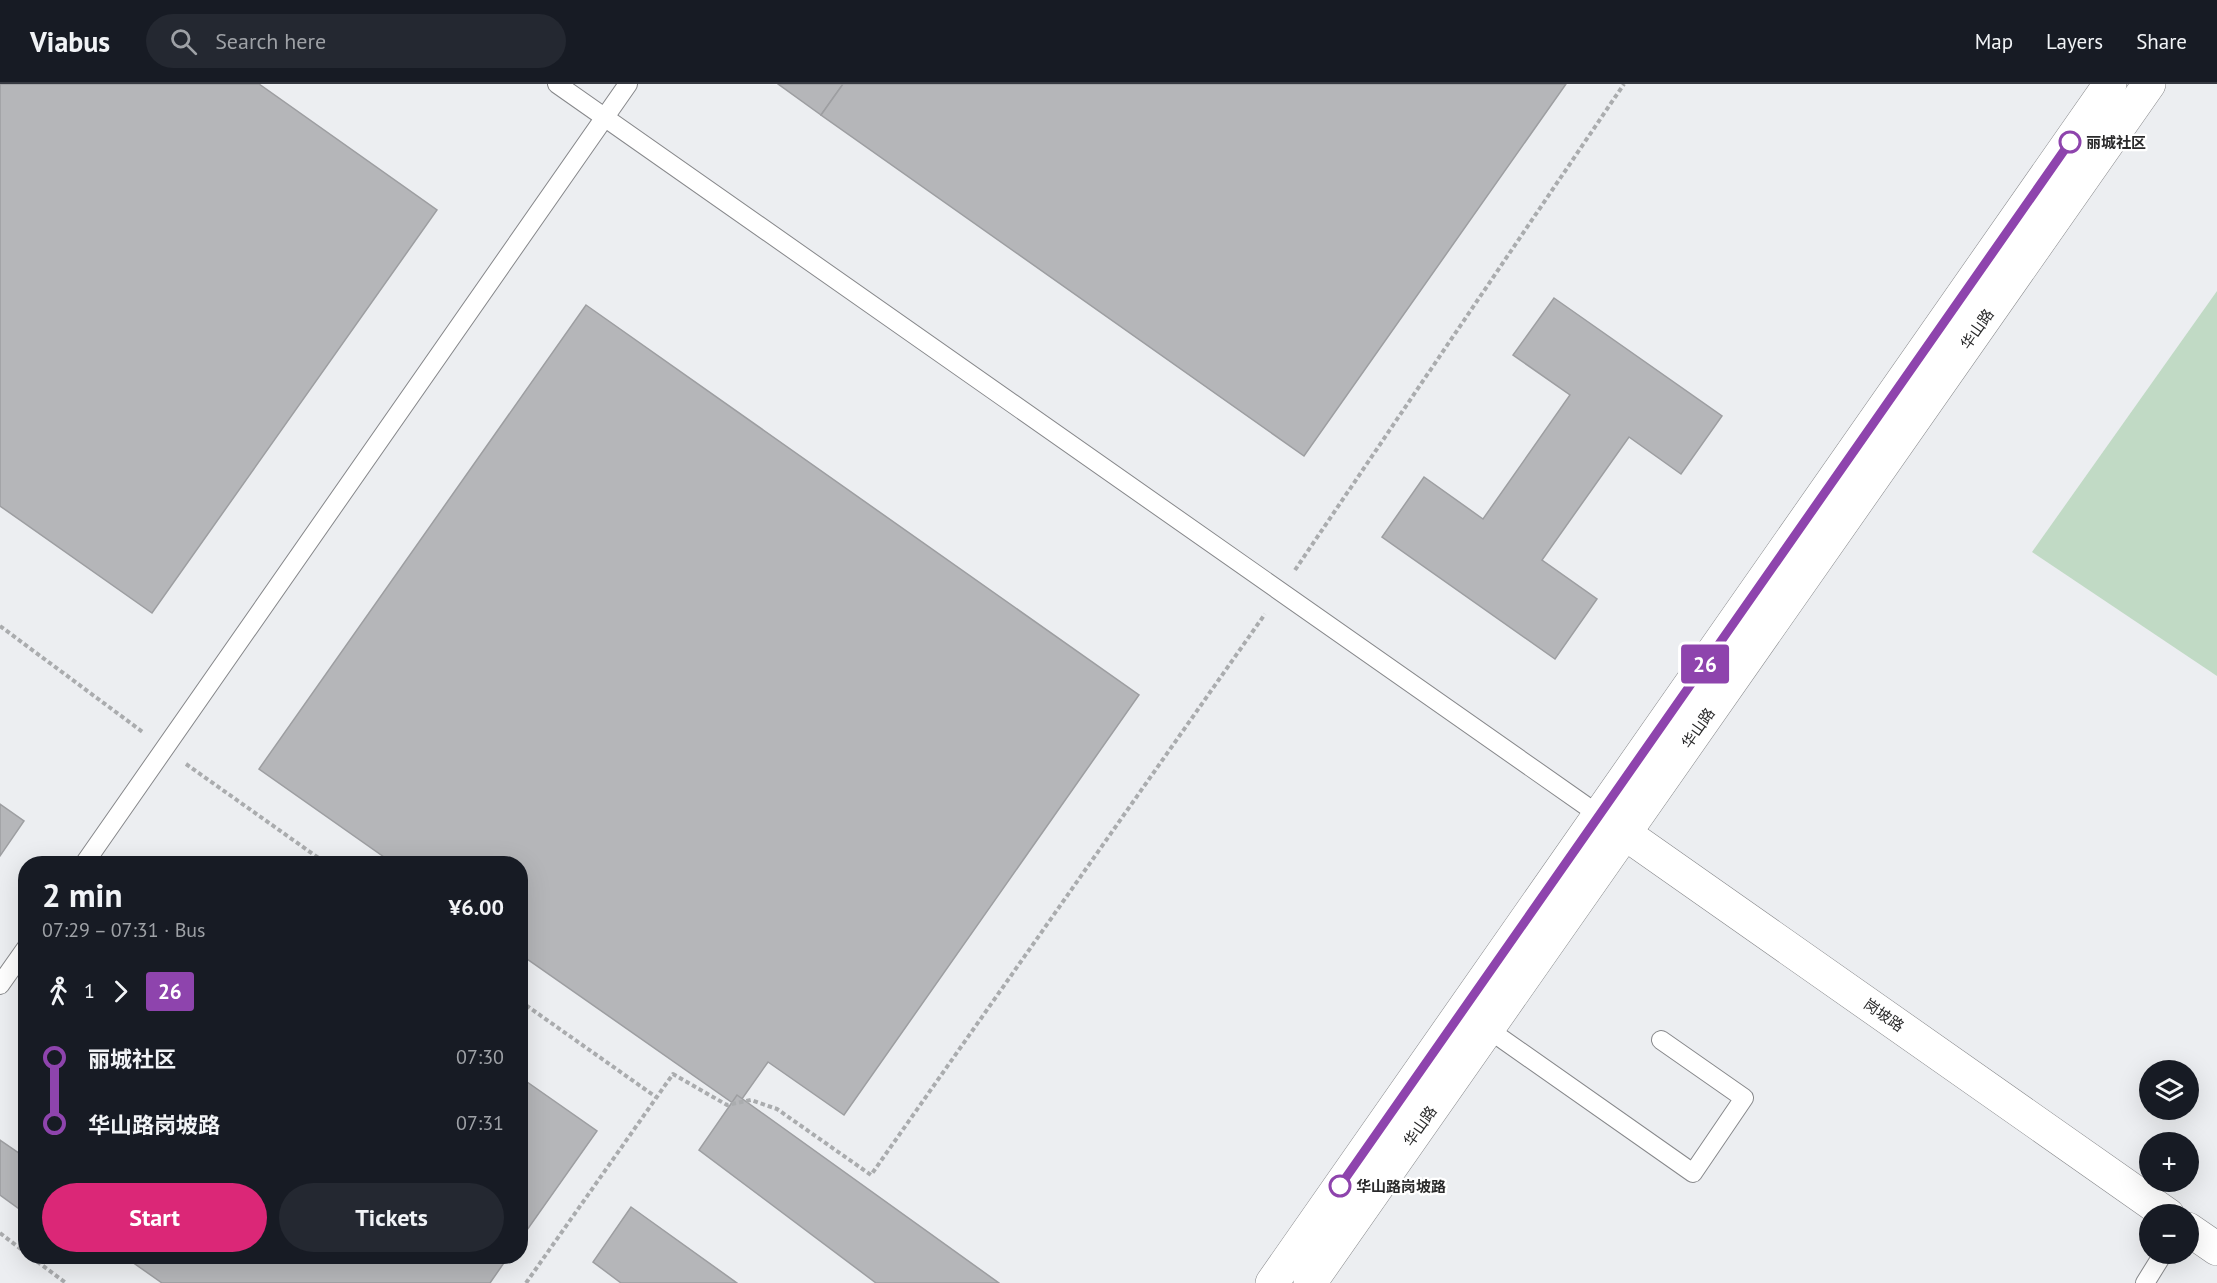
<!DOCTYPE html>
<html lang="en">
<head>
<meta charset="utf-8">
<style>
  :root { --surface:#171b24; --page:#242831; --text:#f1f3f6; --muted:#9ea1a6; --line:#363941; --accent:#db2777 }
  body { margin:0; font-family:"PT Sans","Noto Sans SC",sans-serif; background:var(--page); color:var(--text); height:100vh; display:flex; flex-direction:column; font-size:22px; white-space:nowrap }
  * { box-sizing:border-box; margin:0 }
  p { font-size:20px; color:var(--muted) }
  .icon { flex:none; width:33px; height:33px; fill:none; stroke:currentColor; stroke-width:2; stroke-linecap:round; stroke-linejoin:round }
  .map { position:relative; flex:1; overflow:hidden }
  .sheet { position:absolute; left:18px; top:772px; width:510px; height:408px; display:flex; flex-direction:column; background:var(--surface); border-radius:24px; box-shadow:0 6px 24px #0002 }
  .sheet>* { flex:none }
  .badge { padding:0 12px; border-radius:4px; font-size:21px; line-height:39px }
  .controls { position:absolute; left:2139px; top:976px; display:grid; gap:12px }
  .controls a { display:grid; place-items:center; width:60px; height:60px; border-radius:50%; background:var(--surface); box-shadow:0 6px 24px #0002; font-size:30px }
  .map>.badge { position:absolute; translate:-50% -50%; box-shadow:0 0 0 3px #fff }
  .legs { display:flex; align-items:center; gap:9px; height:66px; padding:0 24px; font-size:20px }
  .legs p { margin-inline-start:auto }
  .overview { display:flex; align-items:center; justify-content:space-between; height:102px; padding:0 24px }
  h1 { font-size:33px; font-weight:700; line-height:45px }
  .button { display:flex; gap:12px; margin-top:auto; padding:12px 24px }
  .button a { flex:1; height:69px; border-radius:36px; background:var(--accent); color:#fff; font-size:24px; font-weight:700; line-height:69px; text-align:center }
  .button a+a { background:var(--page); color:var(--text) }
  ul { padding:0 24px; list-style:none }
  li { display:flex; align-items:center; gap:21px; height:66px; font-size:22px }
  li i { display:grid; place-items:center; width:9px; height:100%; margin:0 8px; background:currentColor }
  li i::after { content:''; width:15px; height:15px; margin:-8px; border:4px solid; border-radius:50%; background:var(--surface) }
  li p { margin-inline-start:auto }
  li:first-child i { background:linear-gradient(#0000 50%,currentColor 0) }
  li:last-child i { background:linear-gradient(currentColor 50%,#0000 0) }
  header { display:flex; align-items:center; gap:36px; box-sizing:border-box; height:84px; padding:0 30px; background:var(--surface); border-bottom:2px solid var(--line) }
  header strong { font-size:28px }
  nav { display:flex; gap:33px; margin-inline-start:auto; font-size:21px }
  .search { width:420px; height:54px; background:var(--page); display:flex; align-items:center; gap:15px; box-sizing:border-box; padding:0 21px; border-radius:33px; color:var(--muted); font-size:22px }
  .map>svg:first-child { display:block }
  .green { fill:#c1dac5 }
  .building { fill:#b5b6b9; stroke:#9d9ea1; stroke-width:1.5 }
  .lines { fill:none; stroke-linecap:round; stroke-linejoin:round }
  .lane-casing { stroke:#87888b; stroke-width:20 }
  .street-casing { stroke:#87888b; stroke-width:34 }
  .secondary-casing { stroke:#87888b; stroke-width:34 }
  .path { stroke:#aaacae; stroke-width:4; stroke-dasharray:4.5 3; stroke-linecap:butt }
  .lane { stroke:#fff; stroke-width:18 }
  .street { stroke:#fff; stroke-width:33 }
  .secondary { stroke:#fff; stroke-width:33 }
  .line-1-casing { stroke:#fff; stroke-width:14 }
  .line-1 { stroke:#8e44ad; stroke-width:9 }
  .stop-1-dot { fill:#fff; stroke:#8e44ad; stroke-width:3 }
  .labels { text-anchor:middle; dominant-baseline:central; stroke-width:4.5; stroke-linejoin:round; paint-order:stroke }
  .stop-label { font-size:15px; font-weight:bold; fill:#2a2a2b; stroke:#fff; text-anchor:start }
  .street-label { font-size:15px; fill:#2a2a2b; stroke:#fff }
</style>
</head>
<body>
<header>
<strong>Viabus</strong>
<div class="search"><svg class="icon" aria-label="search" viewBox="0 0 24 24"><circle cx="10" cy="10" r="6"/><path d="M15 15l6 6"/></svg>Search here</div>
<nav><a>Map</a><a>Layers</a><a>Share</a></nav>
</header>
<div class="map">
<svg width="2217" height="1199" viewBox="0 0 2217 1199">
  <rect width="100%" height="100%" fill="#eceef1"/>
  <!-- green -->
  <polygon class="green" points="2217,207 2217,592 2032,468"/>
  <!-- building -->
  <g class="building">
    <polygon points="0,0 259,0 437,126 152,529 0,422"/>
    <polygon points="778,0 843,0 821,31"/>
    <polygon points="843,0 1566,0 1304,372 821,31"/>
    <polygon points="1554,214 1722,332 1681,390 1629,353 1542,476 1597,515 1555,575 1382,453 1424,393 1483,435 1570,311 1513,271"/>
    <polygon points="586,221 1139,611 844,1031 768,978 737,1022 520,870 520,780 394,780 259,685"/>
    <polygon points="0,720 24,737 0,772"/>
    <polygon points="195,773 206,780 190,780"/>
    <polygon points="520,993 597,1047 520,1156"/>
    <polygon points="737,1011 999,1199 876,1199 699,1066"/>
    <polygon points="0,1056 26,1074 26,1122 22,1127 0,1111"/>
    <polygon points="631,1123 737,1199 621,1199 593,1178"/>
    <polygon points="125,1173 508,1173 490,1199 162,1199"/>
  </g>
  <g class="lines">
    <defs>
      <g id="lane">
        <polyline points="557,0 1599,731"/>
        <polyline points="84,780 628,0"/>
        <polyline points="0,901 26,864"/>
        <polyline points="1488,945 1693,1089 1744,1014 1661,956"/>
        <polyline points="2145,1199 2163,1170"/>
      </g>
      <g id="street">
        <polyline points="1603,734 2168,1131"/>
        <polyline points="2188,1145 2217,1165"/>
      </g>
      <g id="secondary">
        <polyline points="1272,1199 2110,0"/>
        <polyline points="1310,1199 2149,0"/>
      </g>
    </defs>
    <!-- lane casing -->
    <use href="#lane" class="lane-casing"/>
    <!-- street casing -->
    <use href="#street" class="street-casing"/>
    <!-- secondary casing -->
    <use href="#secondary" class="secondary-casing"/>
    <!-- path -->
    <g class="path">
      <polyline points="1295,486 1624,0"/>
      <polyline points="0,542 144,649"/>
      <polyline points="186,680 327,780"/>
      <polyline points="520,917 656,1013"/>
      <polyline points="0,1149 26,1169"/>
      <polyline points="31,1173 66,1199"/>
      <polyline points="526,1199 673,990 727,1021 751,1016 777,1025 871,1091 1265,530"/>
    </g>
    <!-- lane -->
    <use href="#lane" class="lane"/>
    <!-- street -->
    <use href="#street" class="street"/>
    <!-- secondary -->
    <use href="#secondary" class="secondary"/>
  </g>
  <g class="lines">
    <defs>
      <polyline id="line-1" points="1340,1102 2070,58"/>
    </defs>
    <!-- line-1 casing -->
    <use href="#line-1" class="line-1-casing"/>
    <!-- line-1 -->
    <use href="#line-1" class="line-1"/>
  </g>
  <!-- markers -->
  <g class="stop-1-dot">
    <circle cx="2070" cy="58" r="10"/>
    <circle cx="1340" cy="1102" r="10"/>
  </g>
  <g class="labels">
    <!-- stop labels -->
    <g class="stop-label">
      <text x="2086" y="58">丽城社区</text>
      <text x="1356" y="1102">华山路岗坡路</text>
    </g>
    <!-- street labels -->
    <g class="street-label">
      <text transform="translate(1977 245) rotate(-55)">华山路</text>
      <text transform="translate(1698 644) rotate(-55)">华山路</text>
      <text transform="translate(1884 931) rotate(35)">岗坡路</text>
      <text transform="translate(1420 1042) rotate(-55)">华山路</text>
    </g>
  </g>
</svg>
<div class="controls">
<a><svg class="icon" aria-label="layers" viewBox="0 0 24 24"><path d="M12 4l9 5-9 5-9-5zM3 14l9 5 9-5"/></svg></a>
<a>+</a>
<a>−</a>
</div>
<b class="badge" style="left:1705px;top:580px;background:#8e44ad;color:#fff">26</b>
<section class="sheet">
<div class="overview"><div><h1>2 min</h1><p>07:29 – 07:31 · Bus</p></div><b>¥6.00</b></div>
<div class="legs"><svg class="icon" aria-label="walk" viewBox="0 0 24 24"><circle cx="13" cy="4" r="2"/><path d="M13 8l-2 6 4 7M11 14l-3 7M7 12l3-4h3l4 4"/></svg>1<svg class="icon" aria-label="forward" viewBox="0 0 24 24"><path d="M9 5l7 7-7 7"/></svg><b class="badge" style="background:#8e44ad;color:#fff">26</b></div>
<ul>
<li><i style="color:#8e44ad"></i><b>丽城社区</b><p>07:30</p></li>
<li><i style="color:#8e44ad"></i><b>华山路岗坡路</b><p>07:31</p></li>
</ul>
<div class="button"><a>Start</a><a>Tickets</a></div>
</section>
</div>
</body>
</html>
